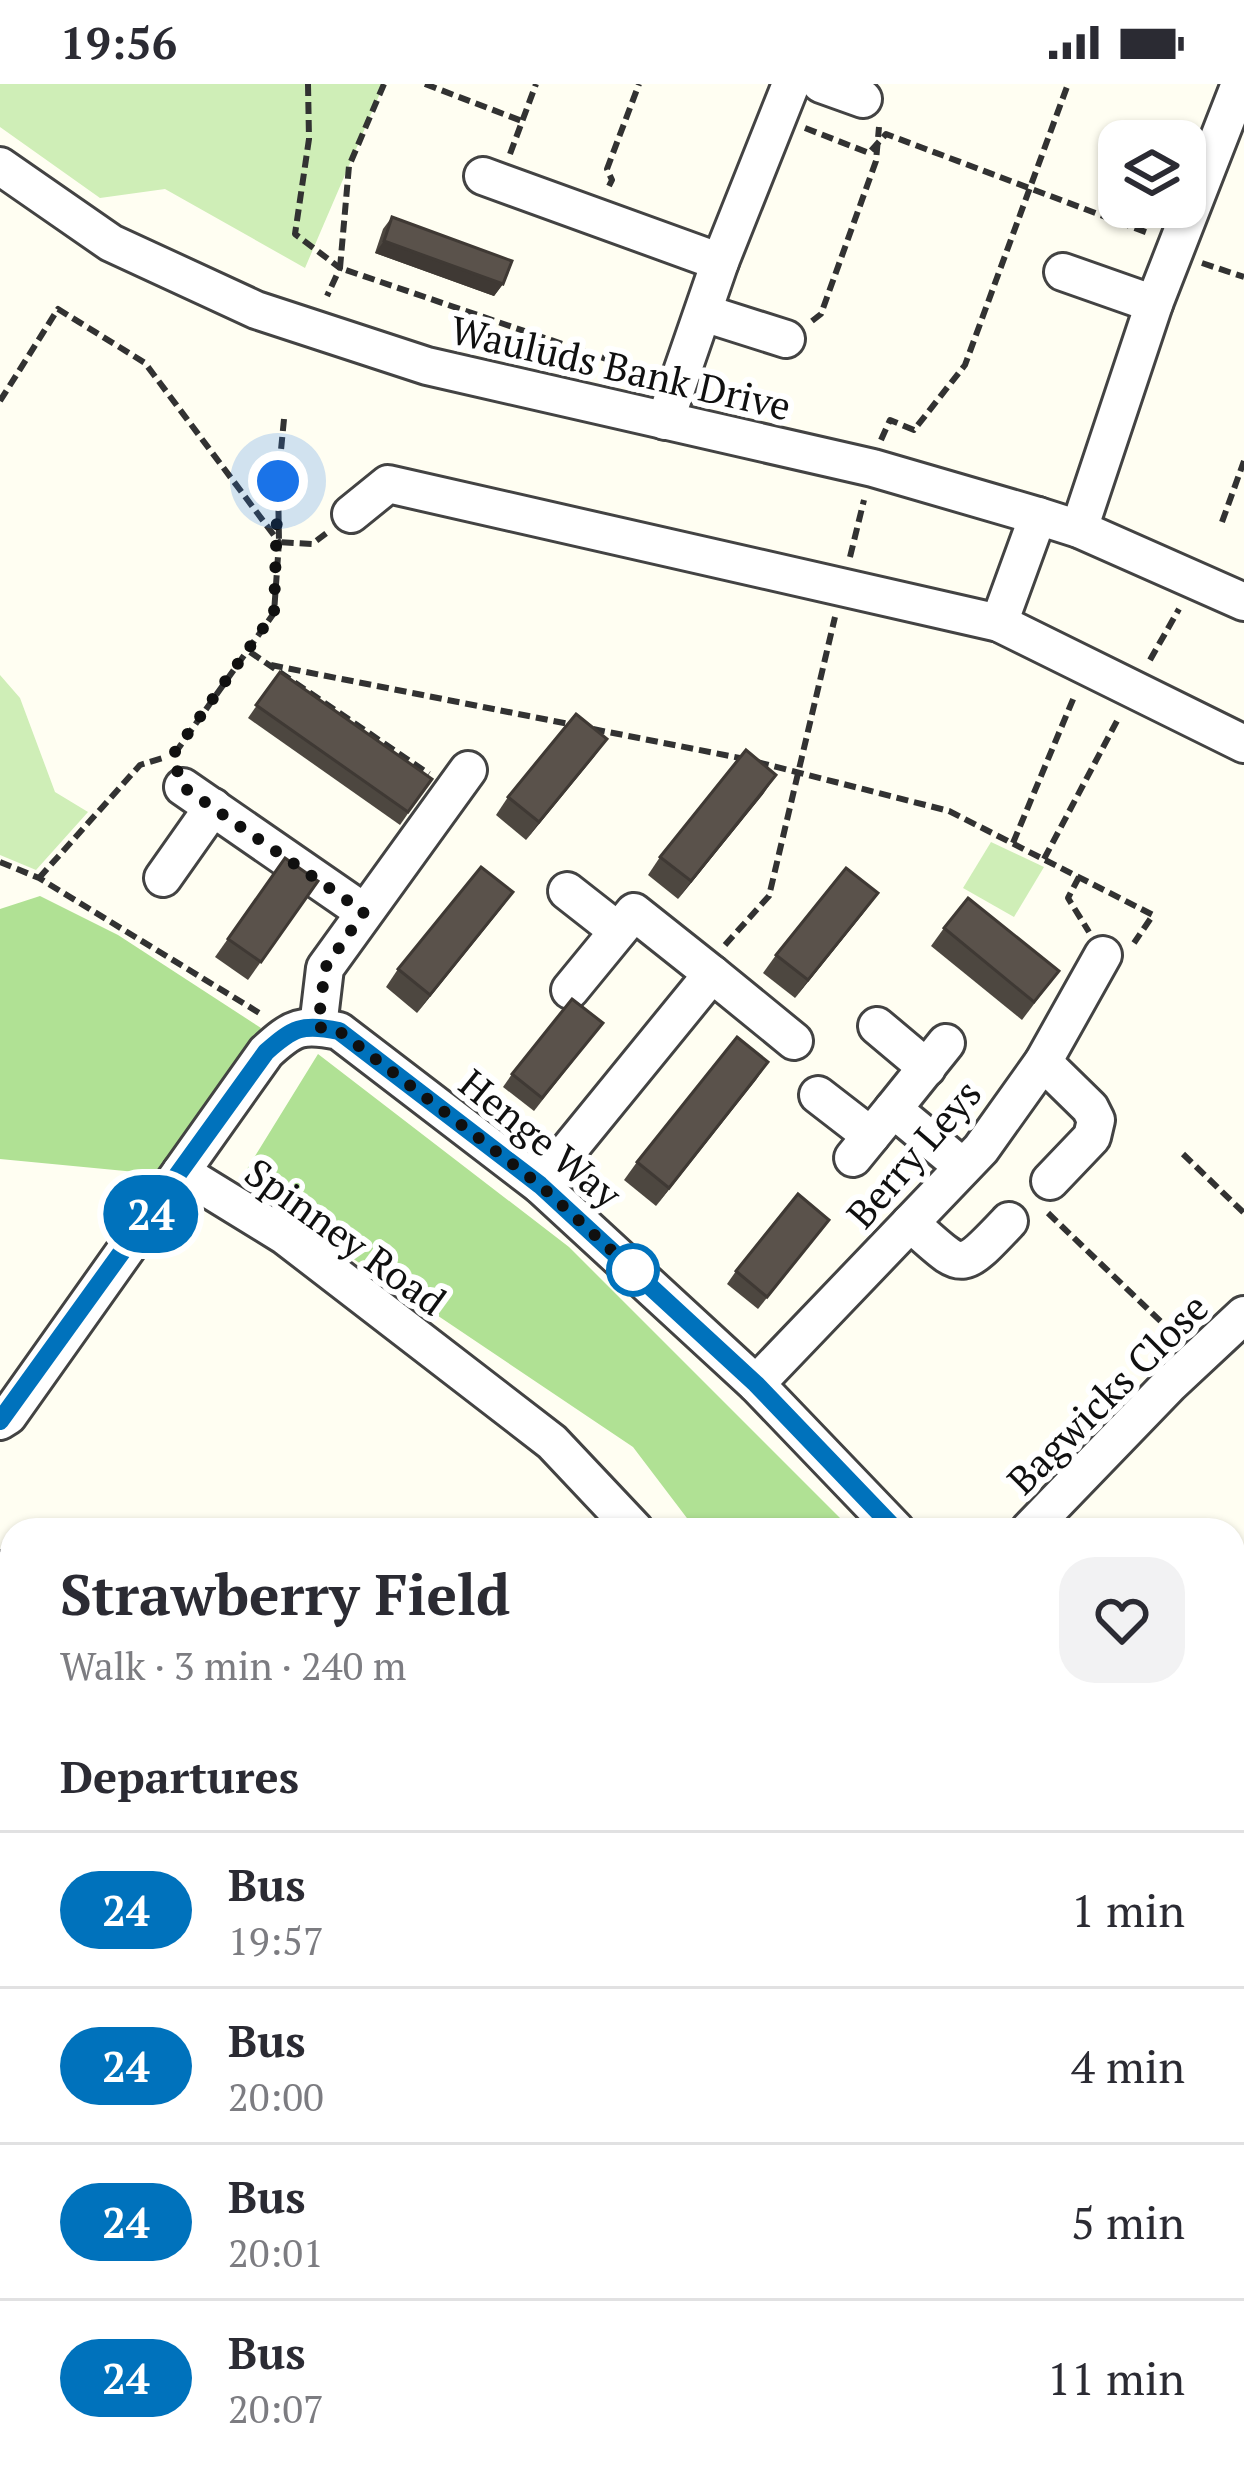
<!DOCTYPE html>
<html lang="en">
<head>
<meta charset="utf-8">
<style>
  :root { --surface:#fff; --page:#f2f2f3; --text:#2b2b33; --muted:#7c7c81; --line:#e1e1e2 }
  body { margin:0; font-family:"PT Serif",serif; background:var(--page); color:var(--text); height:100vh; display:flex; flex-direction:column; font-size:45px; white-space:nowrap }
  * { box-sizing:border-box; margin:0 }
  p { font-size:39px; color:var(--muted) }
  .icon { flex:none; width:66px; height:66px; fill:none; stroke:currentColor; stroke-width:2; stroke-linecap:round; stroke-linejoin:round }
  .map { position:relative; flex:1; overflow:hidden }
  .panel { position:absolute; left:0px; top:1434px; width:1245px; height:963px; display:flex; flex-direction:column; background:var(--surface); border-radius:36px 36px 0 0; box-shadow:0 3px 9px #0004 }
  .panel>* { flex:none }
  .badge { padding:0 24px; border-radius:39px; font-size:42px; line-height:78px }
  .controls { position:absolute; left:1098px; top:36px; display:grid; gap:24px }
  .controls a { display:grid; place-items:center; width:108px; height:108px; border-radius:24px; background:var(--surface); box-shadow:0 3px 9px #0004; font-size:60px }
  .you { position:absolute; width:60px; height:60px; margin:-30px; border:9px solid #fff; border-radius:50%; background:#1a73e8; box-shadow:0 0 0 18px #1a73e833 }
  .map>.badge { position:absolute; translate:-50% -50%; box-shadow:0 0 0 6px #fff }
  h2 { padding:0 60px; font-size:45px; line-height:108px }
  .round { display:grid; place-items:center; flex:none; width:126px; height:126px; border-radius:36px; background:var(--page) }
  .overview { display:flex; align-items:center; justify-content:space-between; height:204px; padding:0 60px }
  h1 { font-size:57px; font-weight:700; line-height:90px }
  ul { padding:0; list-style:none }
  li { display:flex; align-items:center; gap:36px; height:156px; padding:0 60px; border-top:3px solid var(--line) }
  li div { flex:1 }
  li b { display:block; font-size:45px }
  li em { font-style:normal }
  li .badge { min-width:132px; font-weight:700; text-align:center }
  .status { display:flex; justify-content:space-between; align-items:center; height:84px; padding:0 60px; background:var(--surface); direction:ltr }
  .status svg { height:33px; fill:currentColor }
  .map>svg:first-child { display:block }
  .green { fill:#cfeeb7 }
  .forest { fill:#b0e194 }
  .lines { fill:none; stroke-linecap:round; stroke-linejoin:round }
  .minor-casing { stroke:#434343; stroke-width:42 }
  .path { stroke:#323232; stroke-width:6; stroke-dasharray:12 6; stroke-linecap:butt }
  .minor { stroke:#fff; stroke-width:36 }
  .wall { fill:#4d4740 }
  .shaded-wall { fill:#3f3934 }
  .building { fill:#5a524b; stroke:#3f3934; stroke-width:3 }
  .line-casing { stroke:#fff; stroke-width:27 }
  .line { stroke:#0072bc; stroke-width:18 }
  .walk { stroke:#101010; stroke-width:12; stroke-dasharray:0 21.6 }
  .stop-dot { fill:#fff; stroke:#0072bc; stroke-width:6 }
  .labels { text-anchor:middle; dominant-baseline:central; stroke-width:12; stroke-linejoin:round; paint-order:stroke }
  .street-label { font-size:39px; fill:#101010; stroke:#fff }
</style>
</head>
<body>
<div class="status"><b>19:56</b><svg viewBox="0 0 49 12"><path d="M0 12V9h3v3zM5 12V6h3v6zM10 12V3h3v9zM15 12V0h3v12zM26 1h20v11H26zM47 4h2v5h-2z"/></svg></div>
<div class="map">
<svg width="1244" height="2395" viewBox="0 0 1244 2395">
  <rect width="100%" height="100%" fill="#fffef2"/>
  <!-- green -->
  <g class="green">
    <polygon points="0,0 384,0 305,184 165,105 100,114 0,43"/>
    <polygon points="0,591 20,614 55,708 88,728 36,786 0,771"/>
    <polygon points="991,758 1044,783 1014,833 963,804"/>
  </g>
  <!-- forest -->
  <g class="forest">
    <polygon points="40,812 118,851 261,944 167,1091 0,1075 0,825"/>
    <polygon points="318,970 569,1163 852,1446 696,1446 633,1363 239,1098"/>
    <polygon points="1233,1813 1244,1822 1244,1962 1233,1953"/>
  </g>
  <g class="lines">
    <defs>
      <g id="minor">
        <polyline points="821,0 863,15"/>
        <polyline points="0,82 111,159 256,226 427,282 873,384 1038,432 1079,445 1244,518"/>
        <polyline points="483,92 720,178"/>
        <polyline points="1063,188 1154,220"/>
        <polyline points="704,229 786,255"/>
        <polyline points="665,337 720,178 791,0"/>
        <polyline points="351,430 388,400 999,539 1244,660"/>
        <polyline points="1079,445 1154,220 1240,0"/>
        <polyline points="999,539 1038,432"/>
        <polyline points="183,703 364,828"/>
        <polyline points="163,794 213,723"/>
        <polyline points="567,807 618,847"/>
        <polyline points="712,890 794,957"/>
        <polyline points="877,942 927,984"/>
        <polyline points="318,943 325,884 468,686"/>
        <polyline points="1043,978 1090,1024 1096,1036 1092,1053 1050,1097"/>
        <polyline points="818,1011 871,1052"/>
        <polyline points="893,1025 946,959"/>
        <polyline points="853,1074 893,1025 963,1083"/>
        <polyline points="181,1088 285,1152 552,1358 635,1446"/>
        <polyline points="540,1101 712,890 634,828 570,906"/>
        <path d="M910,1139C964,1186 958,1191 1009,1137"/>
        <polyline points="756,1300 981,1065 1043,978 1103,871"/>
        <path d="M0,1337L8,1332L266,968C293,943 302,939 339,947L540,1101L756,1300L896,1446"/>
        <polyline points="1029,1446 1170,1300 1244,1231"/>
        <polyline points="0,1486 12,1502"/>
        <polyline points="1233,1667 1244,1656"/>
        <polyline points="1233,1756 1244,1766"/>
        <polyline points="0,1951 12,1959"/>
        <polyline points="1233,2012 1244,2022"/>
        <polyline points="0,2116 12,2098"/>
        <polyline points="644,2385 659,2395"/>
        <polyline points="223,2395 229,2385"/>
        <polyline points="1092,2395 1099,2385"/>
      </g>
    </defs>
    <!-- minor casing -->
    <use href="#minor" class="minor-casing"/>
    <!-- path -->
    <g class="path">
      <polyline points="308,0 309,55 295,150 340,184 327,212"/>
      <polyline points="384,0 349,82 340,184 618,279"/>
      <polyline points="425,0 522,37"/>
      <polyline points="805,44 869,69 886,50 1151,150"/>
      <polyline points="510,70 536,0"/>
      <polyline points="609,102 612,96 607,85 639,0"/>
      <polyline points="1202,179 1244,193"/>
      <polyline points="812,237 821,230 876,77 879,43"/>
      <polyline points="0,317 58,225 145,279 279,458 274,529 173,672"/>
      <polyline points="284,335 278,397 279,458 312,460 328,448"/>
      <polyline points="881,356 890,336 914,346 965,281 1068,0"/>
      <polyline points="1222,438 1244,377"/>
      <polyline points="850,473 864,416"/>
      <polyline points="250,568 429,690"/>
      <polyline points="1150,576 1179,525"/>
      <polyline points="271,581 574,641"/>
      <polyline points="593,645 745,675"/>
      <polyline points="757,678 949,727 1153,831 1134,859"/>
      <polyline points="1013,759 1074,613"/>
      <polyline points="1044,775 1118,635"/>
      <polyline points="0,778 39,794 261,930"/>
      <polyline points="1079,793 1068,814 1089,848"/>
      <polyline points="39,794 140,681 163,674"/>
      <polyline points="725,861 769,812 835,533"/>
      <polyline points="1183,1070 1244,1129"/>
      <polyline points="1048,1129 1177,1253"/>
    </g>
    <!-- minor -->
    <use href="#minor" class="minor"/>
  </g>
  <!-- wall -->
  <g class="wall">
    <polygon points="392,133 503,200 494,212 375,169 383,145"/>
    <polygon points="280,588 432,695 400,741 248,634"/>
    <polygon points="607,655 526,756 496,731 508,713"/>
    <polygon points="764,709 678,815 648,791 660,773"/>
    <polygon points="285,774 318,797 248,896 215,873"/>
    <polygon points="513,808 417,929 386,903 398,885"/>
    <polygon points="865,827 795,914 763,889 776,871"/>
    <polygon points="944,844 1059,887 1022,936 931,862"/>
    <polygon points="603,939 534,1027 503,1003 512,990"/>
    <polygon points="768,978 656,1122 624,1096 637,1078"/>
    <polygon points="829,1136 758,1225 727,1200 736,1187"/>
    <polygon points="0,1553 12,1560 12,1622 0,1615"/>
  </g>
  <!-- shaded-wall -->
  <g class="shaded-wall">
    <polygon points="384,157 503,200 494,212 375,169"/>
    <polygon points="607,655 594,673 526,756 539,738"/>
    <polygon points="776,691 764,709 678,815 691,797"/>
    <polygon points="513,808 500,826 417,929 430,911"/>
    <polygon points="878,809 865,827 795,914 808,896"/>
    <polygon points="768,978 756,996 656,1122 669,1104"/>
  </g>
  <!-- building -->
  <g class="building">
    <polygon points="392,133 512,177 503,200 384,157"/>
    <polygon points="280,588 432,695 408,728 256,621"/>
    <polygon points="576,630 607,655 539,738 508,713"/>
    <polygon points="746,666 776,691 691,797 660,773"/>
    <polygon points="285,774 318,797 261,878 228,855"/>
    <polygon points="481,783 513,808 430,911 398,885"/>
    <polygon points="846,784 878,809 808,896 776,871"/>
    <polygon points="968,814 1059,887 1034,918 944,844"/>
    <polygon points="572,915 603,939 542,1014 512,990"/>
    <polygon points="737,953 768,978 669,1104 637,1078"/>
    <polygon points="798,1110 829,1136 767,1213 736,1187"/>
    <polygon points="0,1553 12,1560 12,1604 0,1598"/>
    <polygon points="2,1979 12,1986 12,2022 0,2040 0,1983"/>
    <polygon points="12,2201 12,2256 0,2273 0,2218"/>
    <polygon points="142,2385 181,2385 174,2395 135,2395"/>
    <polygon points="301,2385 339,2385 332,2395 294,2395"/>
  </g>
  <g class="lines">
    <defs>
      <path id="line" d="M0,1337L266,968C293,944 302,939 339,947L540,1101L756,1300L896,1446"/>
    </defs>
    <!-- line casing -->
    <use href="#line" class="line-casing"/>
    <!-- line -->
    <use href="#line" class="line"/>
    <!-- walk -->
    <polyline class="walk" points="278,397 274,529 172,672 183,703 364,828 325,884 318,943 339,947 540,1101 633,1186"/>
  </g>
  <!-- markers -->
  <circle class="stop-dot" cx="633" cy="1186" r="24"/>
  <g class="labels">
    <!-- street labels -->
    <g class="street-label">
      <text transform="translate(621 283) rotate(13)">Wauluds Bank Drive</text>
      <text transform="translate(541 1054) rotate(39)">Henge Way</text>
      <text transform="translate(913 1069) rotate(-49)">Berry Leys</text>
      <text transform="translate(346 1152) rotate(36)">Spinney Road</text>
      <text transform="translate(1107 1309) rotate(-45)">Bagwicks Close</text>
    </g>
  </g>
</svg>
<div class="controls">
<a><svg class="icon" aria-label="layers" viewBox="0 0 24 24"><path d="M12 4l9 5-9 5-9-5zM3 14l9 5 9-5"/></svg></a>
</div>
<div class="you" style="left:278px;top:397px"></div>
<b class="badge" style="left:151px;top:1130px;background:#0072bc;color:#fff">24</b>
<section class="panel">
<div class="overview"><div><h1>Strawberry Field</h1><p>Walk · 3 min · 240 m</p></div><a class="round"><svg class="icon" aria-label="heart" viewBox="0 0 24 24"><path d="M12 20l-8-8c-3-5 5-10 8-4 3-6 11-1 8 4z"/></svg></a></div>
<h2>Departures</h2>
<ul>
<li><span class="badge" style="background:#0072bc;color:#fff">24</span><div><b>Bus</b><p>19:57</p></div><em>1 min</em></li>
<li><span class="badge" style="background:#0072bc;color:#fff">24</span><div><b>Bus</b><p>20:00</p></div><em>4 min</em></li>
<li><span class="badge" style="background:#0072bc;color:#fff">24</span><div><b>Bus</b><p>20:01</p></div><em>5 min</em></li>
<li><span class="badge" style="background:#0072bc;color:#fff">24</span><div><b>Bus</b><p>20:07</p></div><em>11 min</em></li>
</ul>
</section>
</div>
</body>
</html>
